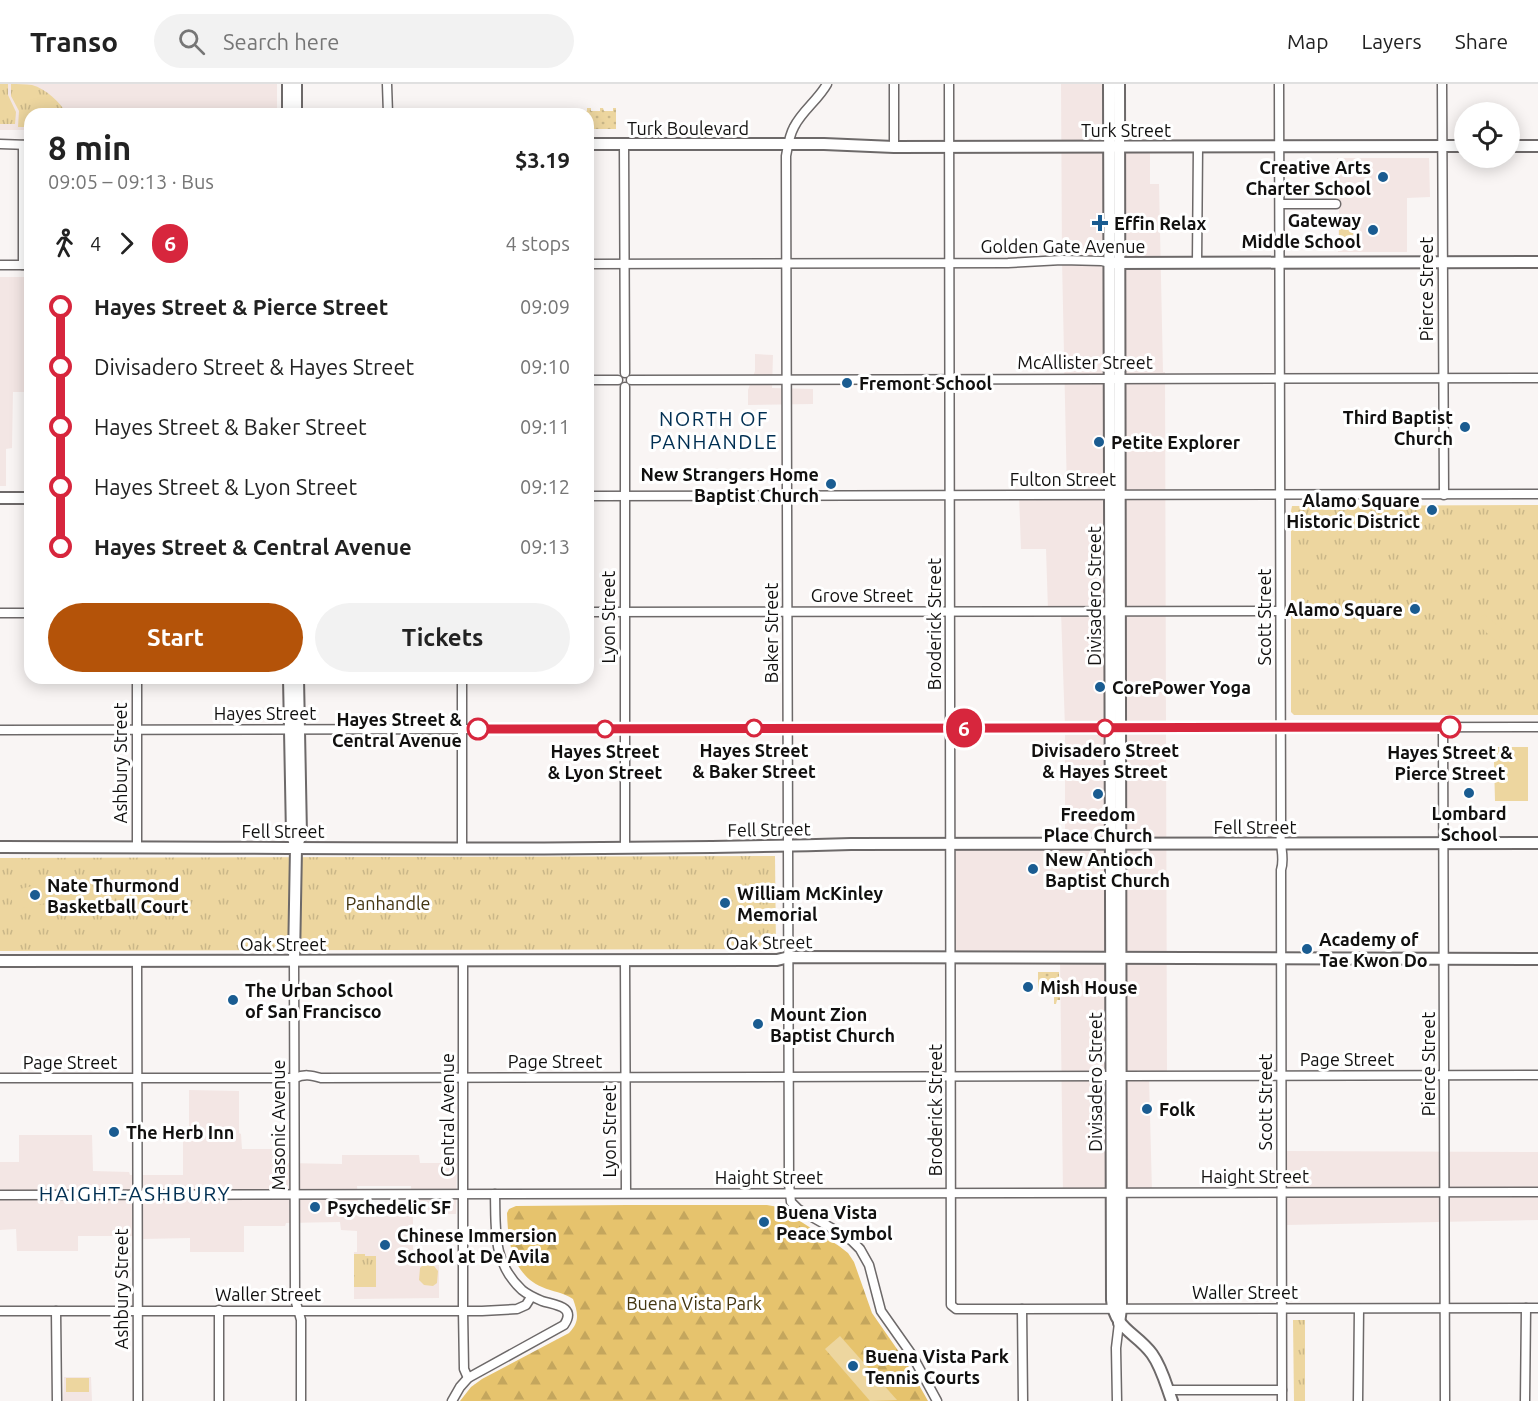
<!DOCTYPE html>
<html lang="en">
<head>
<meta charset="utf-8">
<style>
  :root { --surface:#fff; --page:#f2f2f2; --text:#222; --muted:#767676; --line:#e0e0e0; --accent:#b45309 }
  body { margin:0; font-family:Ubuntu,sans-serif; background:var(--page); color:var(--text); height:100vh; display:flex; flex-direction:column; font-size:22px; white-space:nowrap }
  * { box-sizing:border-box; margin:0 }
  p { font-size:20px; color:var(--muted) }
  .icon { flex:none; width:33px; height:33px; fill:none; stroke:currentColor; stroke-width:2; stroke-linecap:round; stroke-linejoin:round }
  .map { position:relative; flex:1; overflow:hidden }
  .side { position:absolute; left:24px; top:24px; width:570px; height:576px; display:flex; flex-direction:column; background:var(--surface); border-radius:18px; box-shadow:0 3px 15px #0003 }
  .side>* { flex:none }
  .badge { padding:0 12px; border-radius:20px; font-size:21px; line-height:39px }
  .tools { position:absolute; left:1454px; top:18px; display:grid; gap:12px }
  .tools a { display:grid; place-items:center; width:66px; height:66px; border-radius:50%; background:var(--surface); box-shadow:0 3px 15px #0003; font-size:30px }
  .map>.badge { position:absolute; translate:-50% -50%; box-shadow:0 0 0 3px #fff }
  .legs { display:flex; align-items:center; gap:9px; height:66px; padding:0 24px; font-size:20px }
  .legs p { margin-inline-start:auto }
  .overview { display:flex; align-items:center; justify-content:space-between; height:102px; padding:0 24px }
  h1 { font-size:33px; font-weight:700; line-height:45px }
  .primary-button { display:flex; gap:12px; margin-top:auto; padding:12px 24px }
  .primary-button a { flex:1; height:69px; border-radius:36px; background:var(--accent); color:#fff; font-size:24px; font-weight:700; line-height:69px; text-align:center }
  .primary-button a+a { background:var(--page); color:var(--text) }
  ul { padding:0 24px; list-style:none }
  li { display:flex; align-items:center; gap:21px; height:60px; font-size:22px }
  li i { display:grid; place-items:center; width:9px; height:100%; margin:0 8px; background:currentColor }
  li i::after { content:''; width:15px; height:15px; margin:-8px; border:4px solid; border-radius:50%; background:var(--surface) }
  li p { margin-inline-start:auto }
  li:first-child i { background:linear-gradient(#0000 50%,currentColor 0) }
  li:last-child i { background:linear-gradient(currentColor 50%,#0000 0) }
  header { display:flex; align-items:center; gap:36px; box-sizing:border-box; height:84px; padding:0 30px; background:var(--surface); border-bottom:2px solid var(--line) }
  header strong { font-size:28px }
  nav { display:flex; gap:33px; margin-inline-start:auto; font-size:21px }
  .search { width:420px; height:54px; background:var(--page); display:flex; align-items:center; gap:15px; box-sizing:border-box; padding:0 21px; border-radius:33px; color:var(--muted); font-size:22px }
  .map>svg:first-child { display:block }
  .built { fill:#f3e6e4; fill-rule:evenodd }
  .grass { fill:url(#grass-tufts) }
  .forest { fill:url(#forest-firs) }
  .garden { fill:url(#garden-dots) }
  .pitch { fill:#edd69f }
  .lines { fill:none; stroke-linecap:round; stroke-linejoin:round }
  .minor-casing { stroke:#6d6969; stroke-width:11 }
  .major-casing { stroke:#6d6969; stroke-width:14 }
  .minor { stroke:#fff; stroke-width:8 }
  .major { stroke:#fff; stroke-width:10 }
  .line-1-casing { stroke:#fff; stroke-width:14 }
  .line-1 { stroke:#d7263d; stroke-width:9 }
  .poi-dot { fill:#1a5c91; stroke:#fff; stroke-width:2 }
  .stop-1-dot { fill:#fff; stroke:#d7263d; stroke-width:3 }
  .labels { text-anchor:middle; dominant-baseline:central; stroke-width:6; stroke-linejoin:round; paint-order:stroke }
  .street-label { font-size:18px; fill:#11100f; stroke:#fff }
  .poi-label { font-size:18px; font-weight:bold; fill:#11100f; stroke:#fff; text-anchor:start }
  .stop-label { font-size:18px; font-weight:bold; fill:#11100f; stroke:#fff }
  .park-label { font-size:18px; fill:#43350f; stroke:#fff }
  .neighbourhood-label { font-size:20px; letter-spacing:1.5px; fill:#002f52; stroke:#fff }
  .quarter-label { font-size:21px; letter-spacing:1.5px; fill:#002f52; stroke:#fff }
</style>
</head>
<body>
<header>
<strong>Transo</strong>
<div class="search"><svg class="icon" aria-label="search" viewBox="0 0 24 24"><circle cx="10" cy="10" r="6"/><path d="M15 15l6 6"/></svg>Search here</div>
<nav><a>Map</a><a>Layers</a><a>Share</a></nav>
</header>
<div class="map">
<svg width="1538" height="1317" viewBox="0 0 1538 1317">
  <defs>
    <pattern id="grass-tufts" width="24" height="20" patternUnits="userSpaceOnUse" patternTransform="scale(1.5)"><rect width="24" height="20" fill="#edd69f"/><path d="M3 7l-1-3M5 7V3M7 7l1-3M15 17l-1-3M17 17v-4M19 17l1-3" fill="none" stroke="#cab788"/></pattern>
    <pattern id="forest-firs" width="22" height="20" patternUnits="userSpaceOnUse" patternTransform="scale(1.5)"><rect width="22" height="20" fill="#e6c36d"/><path d="M5 1l3.5 6h-7zM16 11l3.5 6h-7z" fill="#c4a65d"/></pattern>
    <pattern id="garden-dots" width="8" height="8" patternUnits="userSpaceOnUse" patternTransform="scale(1.5)"><rect width="8" height="8" fill="#edd69f"/><path d="M2 2h.1M6 6h.1" fill="none" stroke="#cab788" stroke-width="1.8" stroke-linecap="round"/></pattern>
  </defs>
  <rect width="100%" height="100%" fill="#f9f5f4"/>
  <!-- built -->
  <g class="built">
    <polygon points="0,0 277,0 277,30 30,30 30,46 0,46"/>
    <polygon points="1061,0 1105,0 1106,69 1150,69 1150,100 1159,100 1163,288 1165,288 1167,992 1149,993 1152,1108 1063,1109 1060,874 951,874 951,760 1065,759 1065,644 1061,528 1048,527 1046,465 1021,465 1019,411 1067,411 1062,176"/>
    <polygon points="1337,74 1429,74 1430,113 1407,114 1407,168 1338,168 1339,124 1337,124"/>
    <polygon points="0,193 30,193 30,308 13,308 12,364 6,365 6,402 0,402"/>
    <polygon points="755,270 773,271 772,304 813,305 813,320 748,321 748,306 755,287"/>
    <path d="M189,1006L239,1007V1049L241,1050L242,1065H284L285,1079L342,1080V1071H419L420,1079H457L456,1130H413V1181H439V1214L354,1215V1168H357V1147L341,1146L340,1138L286,1139L285,1142H244V1168H190V1154L143,1155V1152H78V1167H17L16,1145L0,1146V1078H19V1051H92L93,1087L129,1088L130,1091H183V1050H187L189,1048ZM357,1102H411L412,1120L358,1121Z"/>
    <polygon points="1287,1067 1538,1068 1538,1136 1286,1141"/>
    <polygon points="64,1293 91,1293 92,1317 63,1317"/>
  </g>
  <!-- grass -->
  <g class="grass">
    <polygon points="0,0 8,0 8,11 16,28 15,40 0,40"/>
    <path d="M11,0C18,0 25,0 32,1C46,5 59,17 67,30H30V43H18L19,27L11,12Z"/>
    <polygon points="1538,421 1538,631 1294,631 1291,628 1291,427 1292,422"/>
    <polygon points="775,772 776,865 0,867 0,774"/>
    <polygon points="354,1170 365,1170 365,1172 376,1172 376,1203 354,1203"/>
    <polygon points="1293,1236 1305,1236 1305,1317 1294,1317"/>
  </g>
  <!-- forest -->
  <path class="forest" d="M626,1121H767L778,1123L839,1162L848,1169L854,1178L872,1229L906,1278L928,1317H460L471,1303L482,1295L569,1249C580,1238 578,1229 573,1215C563,1208 553,1208 542,1203C512,1190 508,1158 507,1129L509,1125L516,1122Z"/>
  <!-- garden -->
  <g class="garden">
    <polygon points="587,24 591,24 591,27 600,27 600,24 603,24 604,27 613,27 613,24 616,24 616,45 588,45 588,30 464,30 464,28 587,27"/>
    <polygon points="1038,888 1059,888 1059,912 1060,913 1060,916 1057,916 1056,920 1054,920 1054,909 1038,908"/>
  </g>
  <!-- pitch -->
  <g class="pitch">
    <rect x="1339" y="144" width="14" height="20"/>
    <polygon points="1484,530 1504,547 1496,557 1476,539"/>
    <polygon points="1495,663 1528,663 1528,717 1495,717 1494,678 1495,678"/>
    <polygon points="56,797 60,816 14,826 10,807"/>
    <polygon points="434,1182 438,1187 437,1199 433,1202 424,1201 419,1196 420,1184 423,1181"/>
    <polygon points="840,1252 897,1316 870,1317 825,1265"/>
    <rect x="66" y="1294" width="23" height="14"/>
  </g>
  <g class="lines">
    <defs>
      <g id="minor">
        <polyline points="387,0 388,30"/>
        <path d="M827,0C818,16 802,27 794,43C789,52 788,62 786,72L789,1100L791,1118L798,1125L842,1150L852,1157L860,1165L869,1181L881,1227L912,1271L937,1317"/>
        <polyline points="894,0 894,63"/>
        <polyline points="949,0 951,1221 956,1225 965,1225 1538,1224"/>
        <path d="M1279,0L1281,738C1281,745 1280,753 1281,760C1282,769 1284,777 1281,786L1282,1317"/>
        <polyline points="1442,0 1444,411"/>
        <polyline points="0,60 30,61"/>
        <polyline points="624,60 625,289"/>
        <polyline points="23,61 23,181"/>
        <polyline points="1280,120 1336,120"/>
        <polyline points="1197,179 1198,63"/>
        <polyline points="588,180 1008,179 1062,176 1102,177 1110,179"/>
        <polyline points="0,181 30,181"/>
        <polyline points="588,296 618,296"/>
        <polyline points="631,296 1538,294"/>
        <polyline points="625,303 625,763"/>
        <polyline points="588,412 1538,410"/>
        <polyline points="588,528 1280,527"/>
        <polyline points="0,529 30,529"/>
        <polyline points="137,594 137,763"/>
        <polyline points="462,594 462,764"/>
        <polyline points="1443,643 1445,1317"/>
        <polyline points="0,646 1538,643"/>
        <polyline points="294,876 295,1215 301,1236 301,1317"/>
        <polyline points="463,876 463,1226 464,1285 468,1294"/>
        <polyline points="625,876 626,1109"/>
        <polyline points="137,877 138,1317"/>
        <polyline points="1121,992 1538,991"/>
        <path d="M0,994H295C304,990 311,991 321,994L1111,992"/>
        <polyline points="0,1111 1538,1108"/>
        <polyline points="1022,1225 1023,1317"/>
        <polyline points="219,1226 219,1317"/>
        <polyline points="0,1227 482,1227 517,1225 526,1221 531,1213"/>
        <polyline points="56,1227 57,1317"/>
        <polyline points="1168,1306 1282,1306"/>
        <path d="M452,1317L460,1303L468,1294L564,1241C577,1222 554,1221 542,1217C535,1214 528,1211 522,1206C492,1178 496,1146 495,1110"/>
        <polyline points="1117,1317 1116,1264 1119,1239"/>
        <polyline points="1358,1317 1359,1225"/>
        <polyline points="1525,1317 1526,1224"/>
      </g>
      <g id="major">
        <polyline points="296,0 296,30"/>
        <path d="M1109,0L1112,1216C1114,1245 1137,1249 1152,1270C1162,1284 1166,1301 1172,1317"/>
        <polyline points="1119,0 1121,1225 1119,1239"/>
        <polyline points="288,30 288,0"/>
        <polyline points="588,60 824,60 894,63 1464,62"/>
        <polyline points="1509,62 1538,62"/>
        <polyline points="1112,179 1538,178"/>
        <polyline points="0,414 30,414"/>
        <polyline points="289,594 292,751 296,764 294,876"/>
        <path d="M0,763C284,763 568,768 851,760L1538,759"/>
        <polyline points="296,764 301,751 298,594"/>
        <path d="M0,877L777,876L789,873C1038,875 1288,876 1538,875"/>
      </g>
    </defs>
    <!-- minor casing -->
    <use href="#minor" class="minor-casing"/>
    <!-- major casing -->
    <use href="#major" class="major-casing"/>
    <!-- minor -->
    <use href="#minor" class="minor"/>
    <!-- major -->
    <use href="#major" class="major"/>
  </g>
  <g class="lines">
    <defs>
      <polyline id="line-1" points="478,645 1450,643"/>
    </defs>
    <!-- line-1 casing -->
    <use href="#line-1" class="line-1-casing"/>
    <!-- line-1 -->
    <use href="#line-1" class="line-1"/>
  </g>
  <!-- markers -->
  <g class="poi-dot">
    <circle cx="1383" cy="93" r="6"/>
    <path d="M1097 130h6v6h6v6h-6v6h-6v-6h-6v-6h6z"/>
    <circle cx="1373" cy="146" r="6"/>
    <circle cx="847" cy="299" r="6"/>
    <circle cx="1465" cy="343" r="6"/>
    <circle cx="1099" cy="358" r="6"/>
    <circle cx="831" cy="400" r="6"/>
    <circle cx="1432" cy="426" r="6"/>
    <circle cx="1415" cy="525" r="6"/>
    <circle cx="1100" cy="603" r="6"/>
    <circle cx="1469" cy="709" r="6"/>
    <circle cx="1098" cy="710" r="6"/>
    <circle cx="1033" cy="785" r="6"/>
    <circle cx="35" cy="811" r="6"/>
    <circle cx="725" cy="819" r="6"/>
    <circle cx="1307" cy="865" r="6"/>
    <circle cx="1028" cy="903" r="6"/>
    <circle cx="233" cy="916" r="6"/>
    <circle cx="758" cy="940" r="6"/>
    <circle cx="1147" cy="1025" r="6"/>
    <circle cx="114" cy="1048" r="6"/>
    <circle cx="315" cy="1123" r="6"/>
    <circle cx="764" cy="1138" r="6"/>
    <circle cx="385" cy="1161" r="6"/>
    <circle cx="853" cy="1282" r="6"/>
  </g>
  <g class="stop-1-dot">
    <circle cx="1450" cy="643" r="10"/>
    <circle cx="754" cy="644" r="8"/>
    <circle cx="1105" cy="644" r="8"/>
    <circle cx="478" cy="645" r="10"/>
    <circle cx="605" cy="645" r="8"/>
  </g>
  <g class="labels">
    <!-- street labels -->
    <g class="street-label">
      <text x="688" y="44">Turk Boulevard</text>
      <text x="1126" y="46">Turk Street</text>
      <text x="1063" y="162">Golden Gate Avenue</text>
      <text transform="translate(1426 205) rotate(-90)">Pierce Street</text>
      <text x="1085" y="278">McAllister Street</text>
      <text x="1063" y="395">Fulton Street</text>
      <text x="862" y="511">Grove Street</text>
      <text transform="translate(1094 512) rotate(-90)">Divisadero Street</text>
      <text transform="translate(608 533) rotate(-90)">Lyon Street</text>
      <text transform="translate(1264 533) rotate(-90)">Scott Street</text>
      <text transform="translate(934 540) rotate(-90)">Broderick Street</text>
      <text transform="translate(771 549) rotate(-90)">Baker Street</text>
      <text x="265" y="629">Hayes Street</text>
      <text transform="translate(120 679) rotate(-90)">Ashbury Street</text>
      <text x="1255" y="743">Fell Street</text>
      <text transform="translate(769 745) rotate(-1)">Fell Street</text>
      <text x="283" y="747">Fell Street</text>
      <text transform="translate(769 858) rotate(-1)">Oak Street</text>
      <text x="283" y="860">Oak Street</text>
      <text x="1347" y="975">Page Street</text>
      <text x="555" y="977">Page Street</text>
      <text x="70" y="978">Page Street</text>
      <text transform="translate(1428 980) rotate(-90)">Pierce Street</text>
      <text transform="translate(1095 998) rotate(-90)">Divisadero Street</text>
      <text transform="translate(1265 1018) rotate(-90)">Scott Street</text>
      <text transform="translate(935 1026) rotate(-90)">Broderick Street</text>
      <text transform="translate(447 1031) rotate(-90)">Central Avenue</text>
      <text transform="translate(278 1041) rotate(-90)">Masonic Avenue</text>
      <text transform="translate(609 1047) rotate(-90)">Lyon Street</text>
      <text x="1255" y="1092">Haight Street</text>
      <text x="769" y="1093">Haight Street</text>
      <text transform="translate(121 1205) rotate(-90)">Ashbury Street</text>
      <text x="1245" y="1208">Waller Street</text>
      <text x="268" y="1210">Waller Street</text>
    </g>
    <!-- poi labels -->
    <g class="poi-label">
      <text x="1371" y="83" text-anchor="end">Creative Arts<tspan x="1371" dy="21">Charter School</tspan></text>
      <text x="1361" y="136" text-anchor="end">Gateway<tspan x="1361" dy="21">Middle School</tspan></text>
      <text x="1114" y="139">Effin Relax</text>
      <text x="859" y="299">Fremont School</text>
      <text x="1453" y="333" text-anchor="end">Third Baptist<tspan x="1453" dy="21">Church</tspan></text>
      <text x="1111" y="358">Petite Explorer</text>
      <text x="819" y="390" text-anchor="end">New Strangers Home<tspan x="819" dy="21">Baptist Church</tspan></text>
      <text x="1420" y="416" text-anchor="end">Alamo Square<tspan x="1420" dy="21">Historic District</tspan></text>
      <text x="1403" y="525" text-anchor="end">Alamo Square</text>
      <text x="1112" y="603">CorePower Yoga</text>
      <text x="1469" y="729" text-anchor="middle">Lombard<tspan x="1469" dy="21">School</tspan></text>
      <text x="1098" y="730" text-anchor="middle">Freedom<tspan x="1098" dy="21">Place Church</tspan></text>
      <text x="1045" y="775">New Antioch<tspan x="1045" dy="21">Baptist Church</tspan></text>
      <text x="47" y="801">Nate Thurmond<tspan x="47" dy="21">Basketball Court</tspan></text>
      <text x="737" y="809">William McKinley<tspan x="737" dy="21">Memorial</tspan></text>
      <text x="1319" y="855">Academy of<tspan x="1319" dy="21">Tae Kwon Do</tspan></text>
      <text x="1040" y="903">Mish House</text>
      <text x="245" y="906">The Urban School<tspan x="245" dy="21">of San Francisco</tspan></text>
      <text x="770" y="930">Mount Zion<tspan x="770" dy="21">Baptist Church</tspan></text>
      <text x="1159" y="1025">Folk</text>
      <text x="126" y="1048">The Herb Inn</text>
      <text x="327" y="1123">Psychedelic SF</text>
      <text x="776" y="1128">Buena Vista<tspan x="776" dy="21">Peace Symbol</tspan></text>
      <text x="397" y="1151">Chinese Immersion<tspan x="397" dy="21">School at De Avila</tspan></text>
      <text x="865" y="1272">Buena Vista Park<tspan x="865" dy="21">Tennis Courts</tspan></text>
    </g>
    <!-- stop labels -->
    <g class="stop-label">
      <text x="462" y="635" text-anchor="end">Hayes Street &amp;<tspan x="462" dy="21">Central Avenue</tspan></text>
      <text x="754" y="666">Hayes Street<tspan x="754" dy="21">&amp; Baker Street</tspan></text>
      <text x="1105" y="666">Divisadero Street<tspan x="1105" dy="21">&amp; Hayes Street</tspan></text>
      <text x="605" y="667">Hayes Street<tspan x="605" dy="21">&amp; Lyon Street</tspan></text>
      <text x="1450" y="668">Hayes Street &amp;<tspan x="1450" dy="21">Pierce Street</tspan></text>
    </g>
    <!-- park labels -->
    <g class="park-label">
      <text x="388" y="819">Panhandle</text>
      <text x="694" y="1219">Buena Vista Park</text>
    </g>
    <!-- neighbourhood labels -->
    <g class="neighbourhood-label">
      <text x="714" y="334">NORTH OF<tspan x="714" dy="23">PANHANDLE</tspan></text>
    </g>
    <!-- quarter labels -->
    <g class="quarter-label">
      <text x="135" y="1109">HAIGHT-ASHBURY</text>
    </g>
  </g>
</svg>
<div class="tools">
<a><svg class="icon" aria-label="locate" viewBox="0 0 24 24"><circle cx="12" cy="12" r="6"/><path d="M12 2v4M12 18v4M2 12h4M18 12h4"/></svg></a>
</div>
<b class="badge" style="left:964px;top:644px;background:#d7263d;color:#fff">6</b>
<section class="side">
<div class="overview"><div><h1>8 min</h1><p>09:05 – 09:13 · Bus</p></div><b>$3.19</b></div>
<div class="legs"><svg class="icon" aria-label="walk" viewBox="0 0 24 24"><circle cx="13" cy="4" r="2"/><path d="M13 8l-2 6 4 7M11 14l-3 7M7 12l3-4h3l4 4"/></svg>4<svg class="icon" aria-label="forward" viewBox="0 0 24 24"><path d="M9 5l7 7-7 7"/></svg><b class="badge" style="background:#d7263d;color:#fff">6</b><p>4 stops</p></div>
<ul>
<li><i style="color:#d7263d"></i><b>Hayes Street &amp; Pierce Street</b><p>09:09</p></li>
<li><i style="color:#d7263d"></i><span>Divisadero Street &amp; Hayes Street</span><p>09:10</p></li>
<li><i style="color:#d7263d"></i><span>Hayes Street &amp; Baker Street</span><p>09:11</p></li>
<li><i style="color:#d7263d"></i><span>Hayes Street &amp; Lyon Street</span><p>09:12</p></li>
<li><i style="color:#d7263d"></i><b>Hayes Street &amp; Central Avenue</b><p>09:13</p></li>
</ul>
<div class="primary-button"><a>Start</a><a>Tickets</a></div>
</section>
</div>
</body>
</html>
